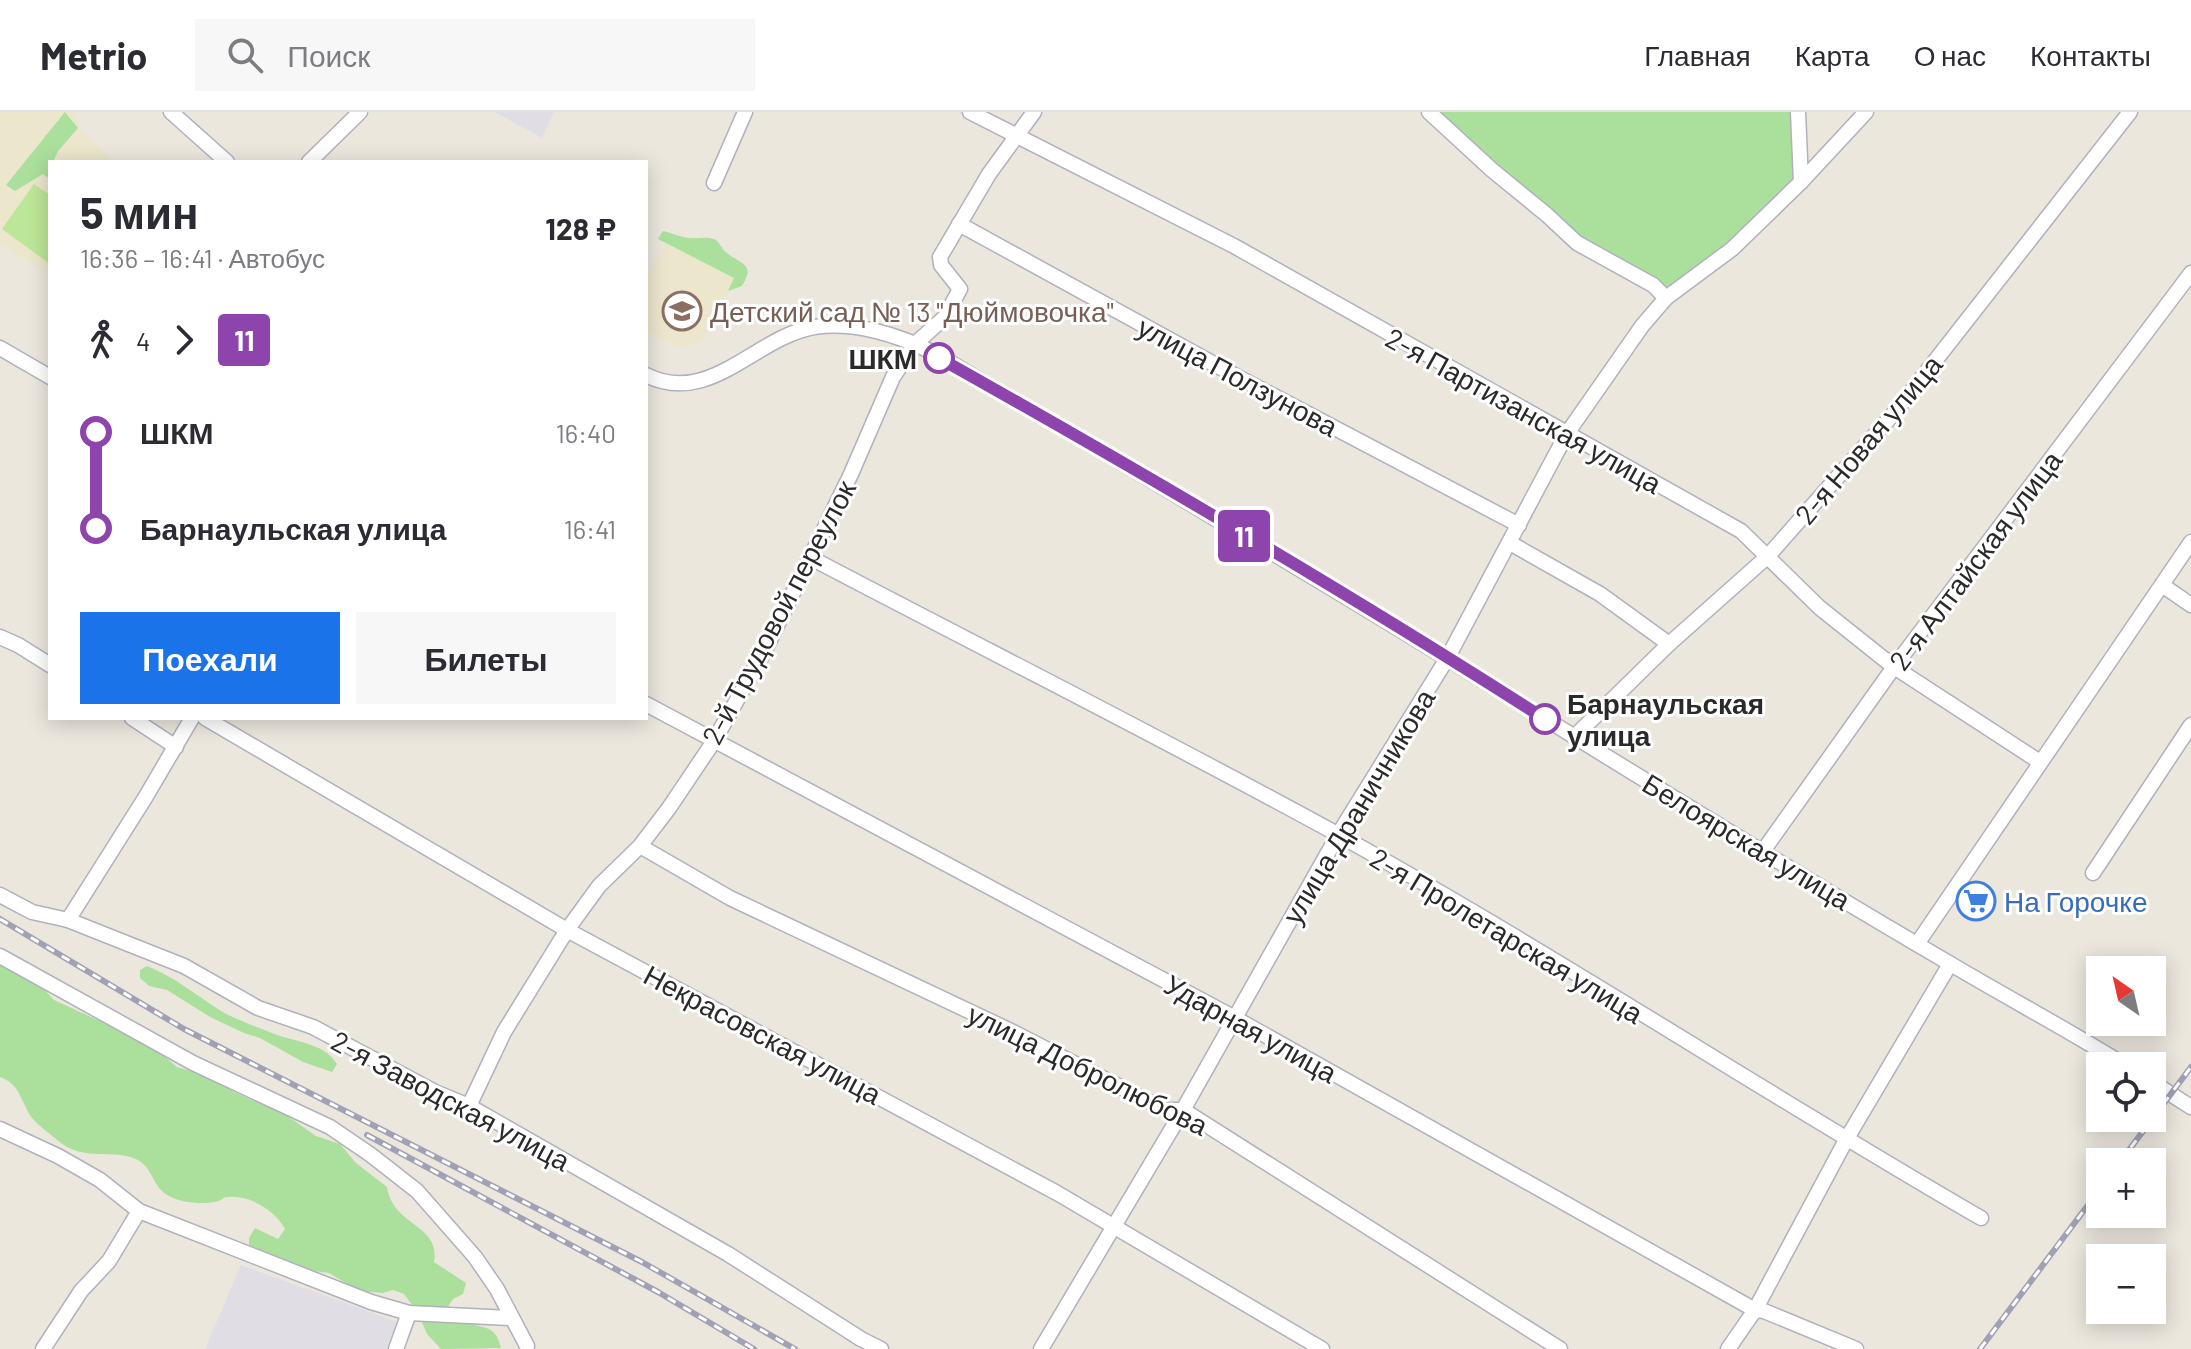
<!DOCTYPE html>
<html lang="ru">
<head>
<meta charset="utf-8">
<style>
  :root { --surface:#fff; --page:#f7f7f7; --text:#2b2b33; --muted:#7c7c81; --line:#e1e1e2; --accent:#1a73e8 }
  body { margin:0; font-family:Barlow,sans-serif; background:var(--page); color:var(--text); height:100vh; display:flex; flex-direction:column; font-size:30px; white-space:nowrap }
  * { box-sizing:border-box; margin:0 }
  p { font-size:26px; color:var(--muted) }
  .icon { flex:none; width:44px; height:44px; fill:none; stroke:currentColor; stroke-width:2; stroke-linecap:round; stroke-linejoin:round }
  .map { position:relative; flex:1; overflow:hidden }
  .drawer { position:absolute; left:48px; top:48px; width:600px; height:560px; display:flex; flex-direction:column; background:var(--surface); border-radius:0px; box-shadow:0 4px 20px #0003 }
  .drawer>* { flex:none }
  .badge { padding:0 16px; border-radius:6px; font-size:28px; line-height:52px }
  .needle { width:52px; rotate:326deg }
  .buttons { position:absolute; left:2086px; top:844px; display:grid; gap:16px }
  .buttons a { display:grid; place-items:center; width:80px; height:80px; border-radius:0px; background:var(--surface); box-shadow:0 4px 20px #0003; font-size:40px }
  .map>.badge { position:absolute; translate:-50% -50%; box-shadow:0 0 0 4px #fff }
  .legs { display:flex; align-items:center; gap:12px; height:88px; padding:0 32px; font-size:26px }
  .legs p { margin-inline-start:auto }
  .headline { display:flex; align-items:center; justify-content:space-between; height:136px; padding:0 32px }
  h1 { font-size:44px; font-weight:700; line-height:60px }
  .cta { display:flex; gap:16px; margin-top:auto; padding:16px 32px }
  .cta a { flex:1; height:92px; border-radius:0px; background:var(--accent); color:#fff; font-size:32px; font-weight:700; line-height:92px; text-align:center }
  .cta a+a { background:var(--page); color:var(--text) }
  ul { padding:0 32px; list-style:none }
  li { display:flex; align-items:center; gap:28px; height:96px; font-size:30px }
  li i { display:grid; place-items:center; width:12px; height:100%; margin:0 10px; background:currentColor }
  li i::after { content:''; width:20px; height:20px; margin:-10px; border:6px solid; border-radius:50%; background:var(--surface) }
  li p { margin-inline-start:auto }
  li:first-child i { background:linear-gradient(#0000 50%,currentColor 0) }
  li:last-child i { background:linear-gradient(currentColor 50%,#0000 0) }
  header { display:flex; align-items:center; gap:48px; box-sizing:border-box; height:112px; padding:0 40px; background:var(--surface); border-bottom:2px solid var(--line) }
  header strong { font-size:38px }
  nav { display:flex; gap:44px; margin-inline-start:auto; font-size:28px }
  .search { width:560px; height:72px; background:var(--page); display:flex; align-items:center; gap:20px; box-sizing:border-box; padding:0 28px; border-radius:0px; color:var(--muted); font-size:30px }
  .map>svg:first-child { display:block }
  .industrial { fill:#e0dde4 }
  .education { fill:#ece6cd }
  .green { fill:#abdf9c }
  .pitch { fill:#bce698 }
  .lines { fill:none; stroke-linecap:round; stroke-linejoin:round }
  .minor-casing { stroke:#b0b1bd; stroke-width:17 }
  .minor { stroke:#fff; stroke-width:14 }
  .rail-casing { stroke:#a0a1b4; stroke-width:6 }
  .rail { stroke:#fff; stroke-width:3; stroke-dasharray:9; stroke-linecap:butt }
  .line-1-casing { stroke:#fff; stroke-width:18 }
  .line-1 { stroke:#8e44ad; stroke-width:12 }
  .stop-1-dot { fill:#fff; stroke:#8e44ad; stroke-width:4 }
  .labels { text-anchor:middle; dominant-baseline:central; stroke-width:6; stroke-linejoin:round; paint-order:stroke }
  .education-label { font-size:28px; fill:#785e54; stroke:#fff; text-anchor:start }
  .stop-label { font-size:28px; font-weight:bold; fill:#2a2a2a; stroke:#fff; text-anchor:end }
  .street-label { font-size:28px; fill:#2a2a2a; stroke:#fff }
  .shop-label { font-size:28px; fill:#366cbe; stroke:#fff; text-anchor:start }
</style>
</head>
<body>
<header>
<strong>Metrio</strong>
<div class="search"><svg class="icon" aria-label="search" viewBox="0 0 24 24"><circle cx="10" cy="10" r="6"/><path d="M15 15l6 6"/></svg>Поиск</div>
<nav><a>Главная</a><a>Карта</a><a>О нас</a><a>Контакты</a></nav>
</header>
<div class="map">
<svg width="2191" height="1237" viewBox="0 0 2191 1237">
  <rect width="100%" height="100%" fill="#ebe7dd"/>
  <!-- industrial -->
  <g class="industrial">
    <polygon points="495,0 554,0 542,26"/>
    <polygon points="241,1153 397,1210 386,1237 205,1237"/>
  </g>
  <!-- education -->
  <g class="education">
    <polygon points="0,0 75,0 78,16 115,50 50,50 50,163 0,132"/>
    <polygon points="666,132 735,166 701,231 679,235 646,220 646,166"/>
  </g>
  <!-- green -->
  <g class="green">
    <polygon points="65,0 78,16 58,39 53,50 50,50 50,67 43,62 15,79 6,73"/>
    <polygon points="1428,0 1798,0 1800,70 1666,186 1597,144"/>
    <path d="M663,119C672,121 680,125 689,126C697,127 706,124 714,127C721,131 721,137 727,141C741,153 756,151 742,174L728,179L734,166L658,127Z"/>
    <path d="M0,850L38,871L54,888L150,932L177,955L215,966L234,980L286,1003L316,1024L340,1032L356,1051L387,1075C393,1115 441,1112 434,1150L466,1171L463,1182L453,1187L447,1196C451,1200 457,1205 462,1208C481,1218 495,1210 501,1236L441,1237L427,1222L418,1201L404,1182L393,1178L383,1181L359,1179L329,1161L304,1158L249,1133V1126L255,1116L278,1127L285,1117C276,1099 250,1083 229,1085C222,1085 225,1087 218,1089C205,1093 181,1091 169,1084C152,1075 153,1056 138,1048C113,1035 83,1052 56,1027C49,1021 39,1014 33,1007C21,992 21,972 0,965Z"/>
    <path d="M147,854C175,865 196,883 221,899C237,908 255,914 272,921C293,930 324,930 337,952L332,960L303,950L260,926L244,921L210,905L167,878L149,874L140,866V858Z"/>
  </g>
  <!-- pitch -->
  <polygon class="pitch" points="34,72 50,83 50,152 2,117"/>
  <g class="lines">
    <defs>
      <g id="minor">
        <polyline points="171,0 227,50"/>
        <polyline points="970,0 1234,134 1741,419 1820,496 1894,555 2040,650"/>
        <polyline points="1429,0 1492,58 1547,103 1577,131 1653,173 1666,186"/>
        <polyline points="1798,0 1801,70"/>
        <polyline points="309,50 360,0"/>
        <polyline points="714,71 745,0"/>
        <polyline points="959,112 1234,263 1519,413"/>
        <polyline points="0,236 50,265"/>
        <path d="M646,263C705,293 749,234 802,218C833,208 872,216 902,227C936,239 968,262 999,280C1096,333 1190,392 1286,449C1508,581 1725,721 1949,851C2008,886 2068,918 2126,954"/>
        <polyline points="1510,431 1600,482 1669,532"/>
        <path d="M811,446C986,538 1164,627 1337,722C1556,843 1764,981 1981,1106"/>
        <polyline points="2162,473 2191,493"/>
        <polyline points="0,525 18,533 50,553"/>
        <polyline points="646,592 1233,905 1755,1198 1764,1199 1856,1237"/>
        <polyline points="132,606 176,635"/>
        <polyline points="205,606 567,818 1057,1081 1322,1237"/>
        <polyline points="1574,625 1669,532 1768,444 1895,300 2130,0"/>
        <polyline points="640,734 730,786 1013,920 1165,998 1183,998 1560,1237"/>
        <polyline points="1763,739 1894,555 2191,161"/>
        <polyline points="2093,761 2191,613"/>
        <polyline points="0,783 32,800 68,808 184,854 258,896 313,915 435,980 469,994 728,1142 861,1227 881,1237"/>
        <polyline points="68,808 145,686 192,606"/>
        <polyline points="1917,832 2191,430"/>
        <polyline points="0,844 193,951 330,1015 371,1043 417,1079 475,1145 497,1177 527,1234"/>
        <polyline points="2152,970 2191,995"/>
        <polyline points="469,994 504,920 567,818 599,774 640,734 669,696 714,629 765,538 851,362 893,265 915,232 945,205 960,177 941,153 940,145 989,62 1034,0"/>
        <polyline points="0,1017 58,1044 100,1068 139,1099 371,1190 409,1201 510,1206"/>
        <polyline points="43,1237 81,1179 109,1149 139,1099"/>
        <polyline points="396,1237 409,1201"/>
        <polyline points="1041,1237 1183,998 1338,723 1448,545 1566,323 1642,214 1666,186 1732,137 1801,70 1866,0"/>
        <polyline points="1728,1237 1755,1198 1846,1028 1950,852"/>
      </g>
    </defs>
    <!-- minor casing -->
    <use href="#minor" class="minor-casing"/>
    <!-- minor -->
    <use href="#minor" class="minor"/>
    <defs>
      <g id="rail">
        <polyline points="0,807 184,917 642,1150 795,1237"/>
        <polyline points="367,1023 658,1180 754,1237"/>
        <polyline points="2120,1050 2191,955"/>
        <polyline points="1980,1237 2100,1077"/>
      </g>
    </defs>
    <!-- rail casing -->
    <use href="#rail" class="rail-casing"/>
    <!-- rail -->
    <use href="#rail" class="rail"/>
  </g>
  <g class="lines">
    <defs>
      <path id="line-1" d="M939,246C1144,361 1347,480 1545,607"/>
    </defs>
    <!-- line-1 casing -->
    <use href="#line-1" class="line-1-casing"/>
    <!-- line-1 -->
    <use href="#line-1" class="line-1"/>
  </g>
  <!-- icons -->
  <defs>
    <symbol id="school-ring" viewBox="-11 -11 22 22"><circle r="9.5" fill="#fff" stroke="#8d6e63" stroke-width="1.5"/><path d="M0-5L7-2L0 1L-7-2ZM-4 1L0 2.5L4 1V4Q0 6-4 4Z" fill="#8d6e63"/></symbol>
    <symbol id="supermarket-ring" viewBox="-11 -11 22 22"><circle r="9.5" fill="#fff" stroke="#3f7fe0" stroke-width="1.5"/><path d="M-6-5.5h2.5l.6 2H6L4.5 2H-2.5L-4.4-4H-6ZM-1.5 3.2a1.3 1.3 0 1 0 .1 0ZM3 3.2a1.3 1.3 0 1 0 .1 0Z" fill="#3f7fe0"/></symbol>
  </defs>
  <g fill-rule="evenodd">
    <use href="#school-ring" x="660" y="177" width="44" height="44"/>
    <use href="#supermarket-ring" x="1954" y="767" width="44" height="44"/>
  </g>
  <!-- markers -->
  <g class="stop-1-dot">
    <circle cx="939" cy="246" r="14"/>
    <circle cx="1545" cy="607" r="14"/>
  </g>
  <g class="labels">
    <!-- education labels -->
    <g class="education-label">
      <text x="710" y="199">Детский сад № 13 "Дюймовочка"</text>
    </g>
    <!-- stop labels -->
    <g class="stop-label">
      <text x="917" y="246">ШКМ</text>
      <text x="1567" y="591" text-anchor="start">Барнаульская<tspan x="1567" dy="32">улица</tspan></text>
    </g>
    <!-- street labels -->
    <g class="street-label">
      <text transform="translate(1238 264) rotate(28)">улица Ползунова</text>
      <text transform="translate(1524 298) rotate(29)">2-я Партизанская улица</text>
      <text transform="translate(1868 327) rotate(-50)">2-я Новая улица</text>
      <text transform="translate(1975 448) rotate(-53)">2-я Алтайская улица</text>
      <text transform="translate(778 500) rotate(-62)">2-й Трудовой переулок</text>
      <text transform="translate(1358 694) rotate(-59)">улица Драничникова</text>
      <text transform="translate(1747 729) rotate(31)">Белоярская улица</text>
      <text transform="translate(1507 823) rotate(31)">2-я Пролетарская улица</text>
      <text transform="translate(1251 916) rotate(29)">Ударная улица</text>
      <text transform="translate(763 922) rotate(28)">Некрасовская улица</text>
      <text transform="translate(1088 957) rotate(26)">улица Добролюбова</text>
      <text transform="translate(451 988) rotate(28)">2-я Заводская улица</text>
    </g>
    <!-- shop labels -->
    <g class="shop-label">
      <text x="2004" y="789">На Горочке</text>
    </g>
  </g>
</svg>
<div class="buttons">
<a><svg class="needle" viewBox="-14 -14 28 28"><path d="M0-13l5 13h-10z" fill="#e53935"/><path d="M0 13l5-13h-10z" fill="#7c7c81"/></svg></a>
<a><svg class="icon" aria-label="locate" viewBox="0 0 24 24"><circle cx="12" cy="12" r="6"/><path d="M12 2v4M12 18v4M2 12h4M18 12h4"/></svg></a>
<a>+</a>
<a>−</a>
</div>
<b class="badge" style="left:1244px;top:424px;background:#8e44ad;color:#fff">11</b>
<section class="drawer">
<div class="headline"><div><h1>5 мин</h1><p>16:36 – 16:41 · Автобус</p></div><b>128 ₽</b></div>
<div class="legs"><svg class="icon" aria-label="walk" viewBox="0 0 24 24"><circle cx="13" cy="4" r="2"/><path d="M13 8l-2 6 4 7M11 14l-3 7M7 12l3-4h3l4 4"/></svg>4<svg class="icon" aria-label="forward" viewBox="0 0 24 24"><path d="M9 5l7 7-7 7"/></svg><b class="badge" style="background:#8e44ad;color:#fff">11</b></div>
<ul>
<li><i style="color:#8e44ad"></i><b>ШКМ</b><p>16:40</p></li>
<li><i style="color:#8e44ad"></i><b>Барнаульская улица</b><p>16:41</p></li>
</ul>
<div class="cta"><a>Поехали</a><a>Билеты</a></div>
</section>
</div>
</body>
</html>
